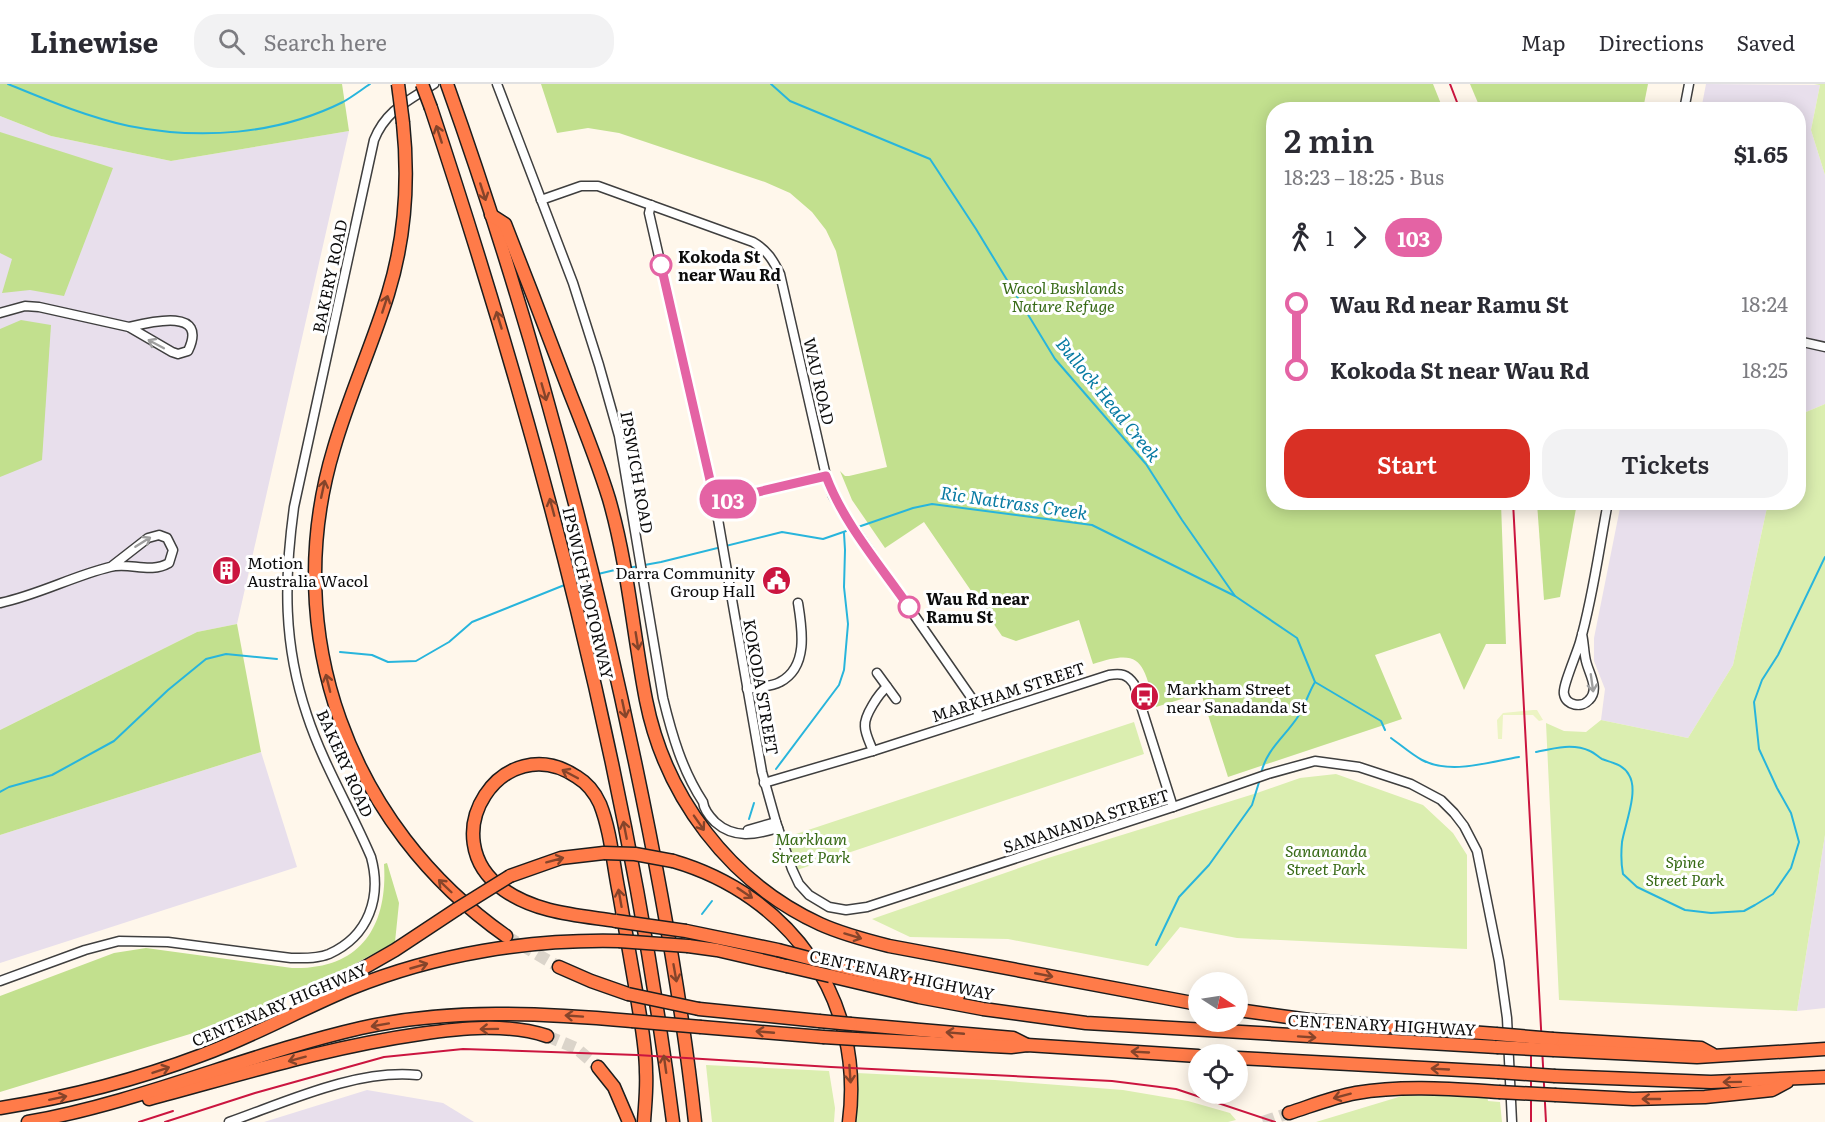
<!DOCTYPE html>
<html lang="en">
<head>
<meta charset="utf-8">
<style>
  :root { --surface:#fff; --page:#f2f2f3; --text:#2b2b33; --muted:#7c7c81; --line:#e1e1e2; --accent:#d93025 }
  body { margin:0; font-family:Literata,serif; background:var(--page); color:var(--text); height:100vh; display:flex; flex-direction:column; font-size:22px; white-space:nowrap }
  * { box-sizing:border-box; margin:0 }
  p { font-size:20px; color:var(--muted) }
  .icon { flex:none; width:33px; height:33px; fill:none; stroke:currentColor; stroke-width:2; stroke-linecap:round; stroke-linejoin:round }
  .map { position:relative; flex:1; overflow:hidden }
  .sheet { position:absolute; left:1266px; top:18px; width:540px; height:408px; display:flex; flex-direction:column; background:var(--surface); border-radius:24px; box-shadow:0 3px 15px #0003 }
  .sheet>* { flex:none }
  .badge { padding:0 12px; border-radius:20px; font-size:21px; line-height:39px }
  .needle { width:39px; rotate:102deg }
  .buttons { position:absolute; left:1188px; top:888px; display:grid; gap:12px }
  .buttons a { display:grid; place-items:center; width:60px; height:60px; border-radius:50%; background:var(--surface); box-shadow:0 3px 15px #0003; font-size:30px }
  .map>.badge { position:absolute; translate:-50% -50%; box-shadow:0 0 0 3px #fff }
  .legs { display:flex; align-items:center; gap:9px; height:66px; padding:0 18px; font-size:20px }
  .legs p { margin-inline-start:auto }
  .overview { display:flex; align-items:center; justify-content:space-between; height:102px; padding:0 18px }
  h1 { font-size:33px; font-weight:600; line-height:45px }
  .primary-button { display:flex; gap:12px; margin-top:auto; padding:12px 18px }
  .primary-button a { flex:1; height:69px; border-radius:24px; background:var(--accent); color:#fff; font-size:24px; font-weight:600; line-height:69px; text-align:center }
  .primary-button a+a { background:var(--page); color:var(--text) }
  ul { padding:0 18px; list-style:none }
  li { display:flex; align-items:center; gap:21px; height:66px; font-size:22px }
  li i { display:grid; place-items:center; width:9px; height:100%; margin:0 8px; background:currentColor }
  li i::after { content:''; width:15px; height:15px; margin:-8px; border:4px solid; border-radius:50%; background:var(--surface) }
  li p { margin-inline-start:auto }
  li:first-child i { background:linear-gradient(#0000 50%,currentColor 0) }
  li:last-child i { background:linear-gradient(currentColor 50%,#0000 0) }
  header { display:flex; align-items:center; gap:36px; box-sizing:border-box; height:84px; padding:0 30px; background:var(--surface); border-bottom:2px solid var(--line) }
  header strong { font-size:28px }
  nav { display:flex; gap:33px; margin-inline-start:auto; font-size:21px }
  .search { width:420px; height:54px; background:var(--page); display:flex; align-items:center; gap:15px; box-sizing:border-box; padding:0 21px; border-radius:24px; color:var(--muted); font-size:22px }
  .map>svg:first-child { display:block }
  .industrial { fill:#e8dfec }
  .green { fill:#dbeeb0 }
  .forest { fill:#c2e08e }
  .pitch { fill:#ecf4c3 }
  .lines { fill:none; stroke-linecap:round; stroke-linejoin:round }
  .stream { stroke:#28b5dc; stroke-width:2 }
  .highway-tunnel { stroke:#dbd4ca; stroke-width:12; stroke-dasharray:12 6; stroke-linecap:butt }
  .minor-casing { stroke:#3f3f3f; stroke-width:11 }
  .highway-casing { stroke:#1d1d1d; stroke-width:15 }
  .minor { stroke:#fff; stroke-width:8 }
  .highway { stroke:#ff7b49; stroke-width:12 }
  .rail { stroke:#cb153f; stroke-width:2 }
  .highway-bridge-casing { stroke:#1d1d1d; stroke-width:15; stroke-linecap:butt }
  .highway-bridge { stroke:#ff7b49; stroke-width:12 }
  .oneway { stroke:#86442a }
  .oneway2 { stroke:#9e9e9e }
  .line-1-casing { stroke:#fff; stroke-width:14 }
  .line-1 { stroke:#e463a4; stroke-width:9 }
  .stop-1-dot { fill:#fff; stroke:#e463a4; stroke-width:3 }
  .labels { text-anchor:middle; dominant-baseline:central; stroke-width:6; stroke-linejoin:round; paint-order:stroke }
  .stop-label { font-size:16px; font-weight:bold; fill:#0c0c0c; stroke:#fff; text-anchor:start }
  .street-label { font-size:16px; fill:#0c0c0c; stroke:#fff }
  .park-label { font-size:16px; font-style:italic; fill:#376a16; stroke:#fff }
  .poi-label { font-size:16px; fill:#0c0c0c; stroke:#fff; text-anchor:start }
  .water-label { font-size:18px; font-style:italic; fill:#087ba3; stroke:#fff }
</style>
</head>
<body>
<header>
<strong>Linewise</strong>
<div class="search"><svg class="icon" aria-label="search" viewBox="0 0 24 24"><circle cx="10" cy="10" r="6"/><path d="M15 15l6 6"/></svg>Search here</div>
<nav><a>Map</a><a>Directions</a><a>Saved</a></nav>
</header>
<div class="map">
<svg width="1825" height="1038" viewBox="0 0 1825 1038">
  <rect width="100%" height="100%" fill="#fff7eb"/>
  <!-- industrial -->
  <g class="industrial">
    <polygon points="1706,0 1820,1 1811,46 1825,91 1825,320 1799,331 1798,26 1701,26"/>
    <polygon points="0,32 51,52 171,77 349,47 237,540 197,548 0,646"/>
    <polygon points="1621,419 1768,419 1733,581 1688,654 1601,636 1605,605 1594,577 1594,554"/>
    <polygon points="261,668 297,783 0,879 0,751"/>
    <polygon points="1825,751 1825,924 1797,927"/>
    <polygon points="367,1006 443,1019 474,1038 264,1038"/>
  </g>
  <!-- green -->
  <g class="green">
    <polygon points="1814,0 1825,0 1825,91 1811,46 1820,1"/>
    <polygon points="1825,320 1825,751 1797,927 1559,916 1546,639 1564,647 1586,648 1601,636 1688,654 1733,581 1768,419 1798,418 1799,331"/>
    <polygon points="1134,638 1144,670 797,786 787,753"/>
    <polygon points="1336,690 1423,721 1453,749 1467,771 1467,865 1237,854 1180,843 1148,882 1008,855 910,853 872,835 1048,774 1257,709 1300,694"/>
    <polygon points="706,981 829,987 835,1024 834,1038 712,1038"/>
    <polygon points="857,989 995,996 1123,1006 1188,1017 1230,1029 1236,1036 1228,1038 854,1038"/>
    <polygon points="1487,1011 1488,1017 1500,1018 1502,1038 1316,1038 1402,1012"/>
  </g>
  <!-- forest -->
  <g class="forest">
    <polygon points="0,0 342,0 349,47 171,77 51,52 0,32"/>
    <path d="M541,0H1433L1443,25L1274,26V418L1501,419L1506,560H1486L1464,606L1440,549L1375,571L1402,635L1228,693L1201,609L1156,623C1142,580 1144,563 1093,580L1079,536L1016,557L1002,552L924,438L885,464L852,416L840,387L845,392H849L887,383L836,167L826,146L812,128L790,109L765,98L619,49L588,44L557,49Z"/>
    <polygon points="1470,0 1648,0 1643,25 1481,26"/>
    <polygon points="0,48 113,84 64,212 30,206 2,209 12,175 0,169"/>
    <polygon points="21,236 51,241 42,376 0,393 0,245"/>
    <polygon points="1537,419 1577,419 1560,513 1544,516"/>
    <polygon points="237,540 261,668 0,751 0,646 197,548"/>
    <path d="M387,779L399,819L395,858L314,902L281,916L190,950L0,1008V912L114,869L146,864L292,884C360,886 388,843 384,780Z"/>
  </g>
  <!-- pitch -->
  <polygon class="pitch" points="1533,626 1537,626 1543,636 1539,637 1533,631 1503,631 1502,655 1498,655 1497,636 1503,629"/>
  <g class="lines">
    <!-- stream -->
    <g class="stream">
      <path d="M8,0C47,16 87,33 129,42C200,56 277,51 343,18C352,13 361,6 370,0"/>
      <polyline points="771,0 790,17 930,75 976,145 1055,275 1146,380 1182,436 1235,512 1297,554 1315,598 1381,637 1385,646"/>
      <polyline points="858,443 913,424 932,420 1092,441 1235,512"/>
      <polyline points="628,484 661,478 782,448 823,455 852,445"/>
      <polyline points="598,490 619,485"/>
      <polyline points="575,497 590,493"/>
      <polyline points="340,568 372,571 388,578 416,577 449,558 472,538 567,500"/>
      <path d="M1391,654C1401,661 1411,670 1422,676C1451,691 1488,678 1519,673"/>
      <path d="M1536,668C1554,664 1573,659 1590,667C1595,669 1598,673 1602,675C1612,679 1623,680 1629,691C1639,707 1625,740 1622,758C1621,769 1621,780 1623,790L1637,803L1685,826L1711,829L1744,827L1755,821L1773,810L1791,784L1799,758L1791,729L1777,704L1759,665L1754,618L1762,596L1778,571L1825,473"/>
      <polyline points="776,685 839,601 844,586 848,540 844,503 845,466 844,449"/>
      <path d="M1261,690C1266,665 1286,652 1299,631C1305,621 1309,608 1315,598"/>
      <polyline points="0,708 9,703 52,691 114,657 168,606 206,575 226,570 277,575"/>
      <polyline points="749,735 754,719"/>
      <polyline points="702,830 712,817"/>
      <polyline points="1156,861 1179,813 1209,781 1252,721 1260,695"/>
    </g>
    <!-- highway-tunnel -->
    <g class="highway-tunnel">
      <polyline points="506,852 559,883"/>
      <polyline points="547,952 576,964 598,983"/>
      <polyline points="1263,1038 1289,1029"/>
    </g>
    <defs>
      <g id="minor">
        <path d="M497,0L573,199L599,281L619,352L663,614C672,651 682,686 703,718C704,726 709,732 715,738C734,755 755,751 778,744"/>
        <polyline points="1684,26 1689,0"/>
        <path d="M541,116L581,102H598L753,158C767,166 773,176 780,190L826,392L833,412L844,430L973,616L979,632"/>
        <polyline points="651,121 649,129 715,418 762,688 776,738 792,785 799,800 809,811 829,823 846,826 867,823 1173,723 1268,690 1315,677 1359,683 1411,700 1441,716 1454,729 1464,742 1477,767 1499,877 1507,934 1512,1038"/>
        <path d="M0,229L25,222L39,223L129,243L172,268L178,270L188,267C209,223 150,238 129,243"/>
        <polyline points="1798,257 1825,263"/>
        <polyline points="715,418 826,392"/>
        <path d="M0,519C38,511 73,492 110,483C130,478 150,490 169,479L173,466L167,454L159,451L148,454L112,482"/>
        <path d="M1582,550C1584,559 1584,569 1586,577C1589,590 1600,605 1589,616C1582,624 1566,622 1564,610C1562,603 1577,569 1580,558C1593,513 1599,465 1608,418"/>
        <polyline points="877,589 896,615"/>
        <path d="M747,605C757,603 771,603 780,598C809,583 802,544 798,519"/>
        <path d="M873,667C870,659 865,650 865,642C864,632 879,609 887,603"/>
        <path d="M764,699L873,667L1109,591C1121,589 1127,590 1134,600L1173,723"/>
        <polyline points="748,746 776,738"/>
        <path d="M0,897L85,866L119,857L168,858L291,874C303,874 317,875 329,870C369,852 382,813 371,773C351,726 323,680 307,631C283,560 284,496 294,423L374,56C386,26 408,17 434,0"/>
        <path d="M229,1038C286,1018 356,985 417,991"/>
      </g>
      <g id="highway">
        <path d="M447,0C526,221 587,448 635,678C660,797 682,917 695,1038"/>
        <path d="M431,24C541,356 629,690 673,1038"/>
        <path d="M403,39C409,96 405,155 388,210C372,262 349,312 334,364C278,549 349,742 506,852"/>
        <path d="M491,131L505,140C527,196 549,253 570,309C584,344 598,379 609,415C628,481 633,549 646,616C665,712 729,798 820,840C842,850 865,856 889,862L1198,920"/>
        <path d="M673,777C790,811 865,915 849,1038"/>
        <polyline points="510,792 561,774 604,769"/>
        <path d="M616,837C577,831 537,829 504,806C430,754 503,643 577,693C587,699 595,709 600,720C611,748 613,780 619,809C625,842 630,874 636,907C640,934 646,961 646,988C647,1005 645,1021 644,1038"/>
        <polyline points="686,847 778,866"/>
        <polyline points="688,862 717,866 787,882"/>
        <polyline points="820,877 958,912"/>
        <polyline points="559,883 591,897 628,910"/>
        <polyline points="830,892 919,913 983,925 1086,939 1497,963"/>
        <polyline points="312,918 320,909 395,866 457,825"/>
        <polyline points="699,925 819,937"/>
        <polyline points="1238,926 1309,936 1496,950"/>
        <polyline points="851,940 1013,954 1027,961"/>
        <polyline points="701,943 823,953"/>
        <polyline points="856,955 1011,963 1027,961 1198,972"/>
        <polyline points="1553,955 1701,964 1712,970"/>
        <polyline points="1554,966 1697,973 1825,965"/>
        <polyline points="1238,974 1498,988"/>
        <polyline points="598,983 614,1003 629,1038"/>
        <polyline points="1555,992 1711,998 1825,993"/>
        <polyline points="1556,1011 1633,1015 1705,1013 1772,1006 1787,998"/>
        <path d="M149,1015C239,991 328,963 420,950C461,944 507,939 547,952"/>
        <path d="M0,1024C70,1013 136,996 202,971C254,952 301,925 352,904C436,870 529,855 619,857"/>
        <path d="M1289,1029C1311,1022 1333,1013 1356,1009C1403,1001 1451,1005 1499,1008"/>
        <path d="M28,1038C141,1018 248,970 361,944C451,924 541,929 632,937"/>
      </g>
    </defs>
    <!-- minor casing -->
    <use href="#minor" class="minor-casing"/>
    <!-- highway casing -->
    <use href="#highway" class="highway-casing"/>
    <!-- minor -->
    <use href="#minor" class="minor"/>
    <!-- highway -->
    <use href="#highway" class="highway"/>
    <!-- rail -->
    <g class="rail">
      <polyline points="1450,0 1460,26"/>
      <polyline points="1513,418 1546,1038"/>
      <polyline points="139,1038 173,1027"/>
      <polyline points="165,1038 255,1009 384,973 463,965 637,971 831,983 1112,997 1176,1005 1275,1038"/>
      <polyline points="1531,1038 1531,950"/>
    </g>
    <defs>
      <g id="highway-bridge">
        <polyline points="398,0 403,39"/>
        <polyline points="422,0 431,24"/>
        <polyline points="604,769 635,770 673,777"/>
        <polyline points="457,825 510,792"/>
        <polyline points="616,837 686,847"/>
        <polyline points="619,857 688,862"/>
        <polyline points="778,866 820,877"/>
        <polyline points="787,882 830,892"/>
        <polyline points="628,910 699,925"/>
        <polyline points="632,937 701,943"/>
        <polyline points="819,937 851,940"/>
        <polyline points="1496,950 1553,955"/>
        <polyline points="823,953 856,955"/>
        <polyline points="1497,963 1554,966"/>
        <polyline points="1498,988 1555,992"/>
        <polyline points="1499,1008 1556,1011"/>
      </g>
    </defs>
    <!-- highway-bridge casing -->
    <use href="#highway-bridge" class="highway-bridge-casing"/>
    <!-- highway-bridge -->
    <use href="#highway-bridge" class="highway-bridge"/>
  </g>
  <!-- one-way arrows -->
  <defs><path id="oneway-shaft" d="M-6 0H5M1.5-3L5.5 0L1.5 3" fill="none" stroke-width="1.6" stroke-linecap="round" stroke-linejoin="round" transform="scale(1.5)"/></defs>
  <g class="oneway">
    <use href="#oneway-shaft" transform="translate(439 50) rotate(-108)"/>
    <use href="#oneway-shaft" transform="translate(483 108) rotate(72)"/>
    <use href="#oneway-shaft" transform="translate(385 220) rotate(-72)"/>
    <use href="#oneway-shaft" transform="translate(499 236) rotate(-107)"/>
    <use href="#oneway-shaft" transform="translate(544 308) rotate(74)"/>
    <use href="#oneway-shaft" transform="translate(323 405) rotate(-78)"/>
    <use href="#oneway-shaft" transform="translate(552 423) rotate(-105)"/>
    <use href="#oneway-shaft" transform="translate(637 557) rotate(81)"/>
    <use href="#oneway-shaft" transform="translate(328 599) rotate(-104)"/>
    <use href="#oneway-shaft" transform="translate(624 625) rotate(78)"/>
    <use href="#oneway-shaft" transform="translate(570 690) rotate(-152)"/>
    <use href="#oneway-shaft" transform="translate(699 739) rotate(55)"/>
    <use href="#oneway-shaft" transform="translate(625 746) rotate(-101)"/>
    <use href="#oneway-shaft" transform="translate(555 776) rotate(-15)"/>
    <use href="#oneway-shaft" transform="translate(445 802) rotate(-136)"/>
    <use href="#oneway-shaft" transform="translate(745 809) rotate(34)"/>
    <use href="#oneway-shaft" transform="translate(620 814) rotate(-100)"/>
    <use href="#oneway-shaft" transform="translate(853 852) rotate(17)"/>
    <use href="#oneway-shaft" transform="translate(419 882) rotate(-16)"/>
    <use href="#oneway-shaft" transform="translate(675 889) rotate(80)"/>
    <use href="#oneway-shaft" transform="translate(1044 891) rotate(11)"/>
    <use href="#oneway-shaft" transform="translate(574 932) rotate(-176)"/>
    <use href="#oneway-shaft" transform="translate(380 941) rotate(170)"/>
    <use href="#oneway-shaft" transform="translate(489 945) rotate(179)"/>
    <use href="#oneway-shaft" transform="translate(765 948) rotate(-175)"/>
    <use href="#oneway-shaft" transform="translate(955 949) rotate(-175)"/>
    <use href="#oneway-shaft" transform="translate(1307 953) rotate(4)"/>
    <use href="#oneway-shaft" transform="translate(1140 968) rotate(-177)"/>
    <use href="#oneway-shaft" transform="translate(297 975) rotate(165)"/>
    <use href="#oneway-shaft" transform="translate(665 980) rotate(-98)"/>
    <use href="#oneway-shaft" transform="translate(1440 985) rotate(-177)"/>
    <use href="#oneway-shaft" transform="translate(161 986) rotate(-19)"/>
    <use href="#oneway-shaft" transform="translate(850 990) rotate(86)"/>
    <use href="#oneway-shaft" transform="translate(1732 998) rotate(179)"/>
    <use href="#oneway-shaft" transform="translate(1342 1012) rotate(165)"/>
    <use href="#oneway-shaft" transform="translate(58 1014) rotate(-12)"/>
    <use href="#oneway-shaft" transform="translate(1651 1015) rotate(180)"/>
  </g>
  <g class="oneway2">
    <use href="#oneway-shaft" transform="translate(156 260) rotate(-152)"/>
    <use href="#oneway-shaft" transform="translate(143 458) rotate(-32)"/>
    <use href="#oneway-shaft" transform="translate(1592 599) rotate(82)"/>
  </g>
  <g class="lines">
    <defs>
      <path id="line-1" d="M661,181L715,418L826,392C844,440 880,481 909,523"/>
    </defs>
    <!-- line-1 casing -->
    <use href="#line-1" class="line-1-casing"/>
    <!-- line-1 -->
    <use href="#line-1" class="line-1"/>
  </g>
  <!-- icons -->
  <defs>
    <symbol id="building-disc" viewBox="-11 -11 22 22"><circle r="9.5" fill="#cb153f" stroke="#fff"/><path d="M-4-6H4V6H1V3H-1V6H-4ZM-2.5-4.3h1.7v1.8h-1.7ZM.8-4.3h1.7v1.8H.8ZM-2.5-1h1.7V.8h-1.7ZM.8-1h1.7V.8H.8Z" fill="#fff"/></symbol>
    <symbol id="civic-disc" viewBox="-11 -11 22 22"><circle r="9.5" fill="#cb153f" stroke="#fff"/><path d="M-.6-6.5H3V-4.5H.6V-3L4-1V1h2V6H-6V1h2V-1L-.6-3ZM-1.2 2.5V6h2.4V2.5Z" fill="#fff"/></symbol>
    <symbol id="bus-disc" viewBox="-11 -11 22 22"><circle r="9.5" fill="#cb153f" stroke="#fff"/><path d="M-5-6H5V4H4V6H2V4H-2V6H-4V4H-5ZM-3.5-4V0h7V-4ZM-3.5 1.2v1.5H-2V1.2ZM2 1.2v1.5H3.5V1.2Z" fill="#fff"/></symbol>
  </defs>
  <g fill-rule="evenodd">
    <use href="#building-disc" x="210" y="470" width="33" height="33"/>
    <use href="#civic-disc" x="760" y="480" width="33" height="33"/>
    <use href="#bus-disc" x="1128" y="596" width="33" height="33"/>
  </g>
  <!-- markers -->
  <g class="stop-1-dot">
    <circle cx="661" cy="181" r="10"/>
    <circle cx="909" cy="523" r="10"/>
  </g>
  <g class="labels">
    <!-- stop labels -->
    <g class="stop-label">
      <text x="678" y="172">Kokoda St<tspan x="678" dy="18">near Wau Rd</tspan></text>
      <text x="926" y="514">Wau Rd near<tspan x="926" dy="18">Ramu St</tspan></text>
    </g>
    <!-- street labels -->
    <g class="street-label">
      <text transform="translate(329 192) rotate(-78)">BAKERY ROAD</text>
      <text transform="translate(820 297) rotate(77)">WAU ROAD</text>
      <text transform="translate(638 388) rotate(80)">IPSWICH ROAD</text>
      <text transform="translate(589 509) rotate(77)">IPSWICH MOTORWAY</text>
      <text transform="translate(762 603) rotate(80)">KOKODA STREET</text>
      <text transform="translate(1008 607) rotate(-18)">MARKHAM STREET</text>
      <text transform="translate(346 679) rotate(66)">BAKERY ROAD</text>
      <text transform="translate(1086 736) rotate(-18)">SANANANDA STREET</text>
      <text transform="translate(902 890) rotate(12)">CENTENARY HIGHWAY</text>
      <text transform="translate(279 920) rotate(-23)">CENTENARY HIGHWAY</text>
      <text transform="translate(1382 940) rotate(3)">CENTENARY HIGHWAY</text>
    </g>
    <!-- park labels -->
    <g class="park-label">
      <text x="1063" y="203">Wacol Bushlands<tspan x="1063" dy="18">Nature Refuge</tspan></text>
      <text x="811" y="754">Markham<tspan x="811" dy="18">Street Park</tspan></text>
      <text x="1326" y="766">Sanananda<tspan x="1326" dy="18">Street Park</tspan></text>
      <text x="1685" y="777">Spine<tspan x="1685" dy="18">Street Park</tspan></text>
    </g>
    <!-- poi labels -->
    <g class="poi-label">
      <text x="247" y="478">Motion<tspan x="247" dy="18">Australia Wacol</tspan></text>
      <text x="755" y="488" text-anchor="end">Darra Community<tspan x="755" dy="18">Group Hall</tspan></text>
      <text x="1166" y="604">Markham Street<tspan x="1166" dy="18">near Sanadanda St</tspan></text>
    </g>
    <!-- water labels -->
    <g class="water-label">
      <text transform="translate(1109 315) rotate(51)">Bullock Head Creek</text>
      <text transform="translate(1014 418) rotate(8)">Ric Nattrass Creek</text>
    </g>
  </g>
</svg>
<div class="buttons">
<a><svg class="needle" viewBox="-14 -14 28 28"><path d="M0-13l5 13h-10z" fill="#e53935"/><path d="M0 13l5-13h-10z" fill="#7c7c81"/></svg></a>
<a><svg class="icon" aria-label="locate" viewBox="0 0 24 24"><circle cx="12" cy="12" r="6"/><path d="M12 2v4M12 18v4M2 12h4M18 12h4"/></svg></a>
</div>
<b class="badge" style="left:728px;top:415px;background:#e463a4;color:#fff">103</b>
<section class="sheet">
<div class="overview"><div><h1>2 min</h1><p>18:23 – 18:25 · Bus</p></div><b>$1.65</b></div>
<div class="legs"><svg class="icon" aria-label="walk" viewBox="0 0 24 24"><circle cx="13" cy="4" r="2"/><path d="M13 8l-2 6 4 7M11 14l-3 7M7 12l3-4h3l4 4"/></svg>1<svg class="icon" aria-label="forward" viewBox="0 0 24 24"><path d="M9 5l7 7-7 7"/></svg><b class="badge" style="background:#e463a4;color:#fff">103</b></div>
<ul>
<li><i style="color:#e463a4"></i><b>Wau Rd near Ramu St</b><p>18:24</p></li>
<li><i style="color:#e463a4"></i><b>Kokoda St near Wau Rd</b><p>18:25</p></li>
</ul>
<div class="primary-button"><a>Start</a><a>Tickets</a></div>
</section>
</div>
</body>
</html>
